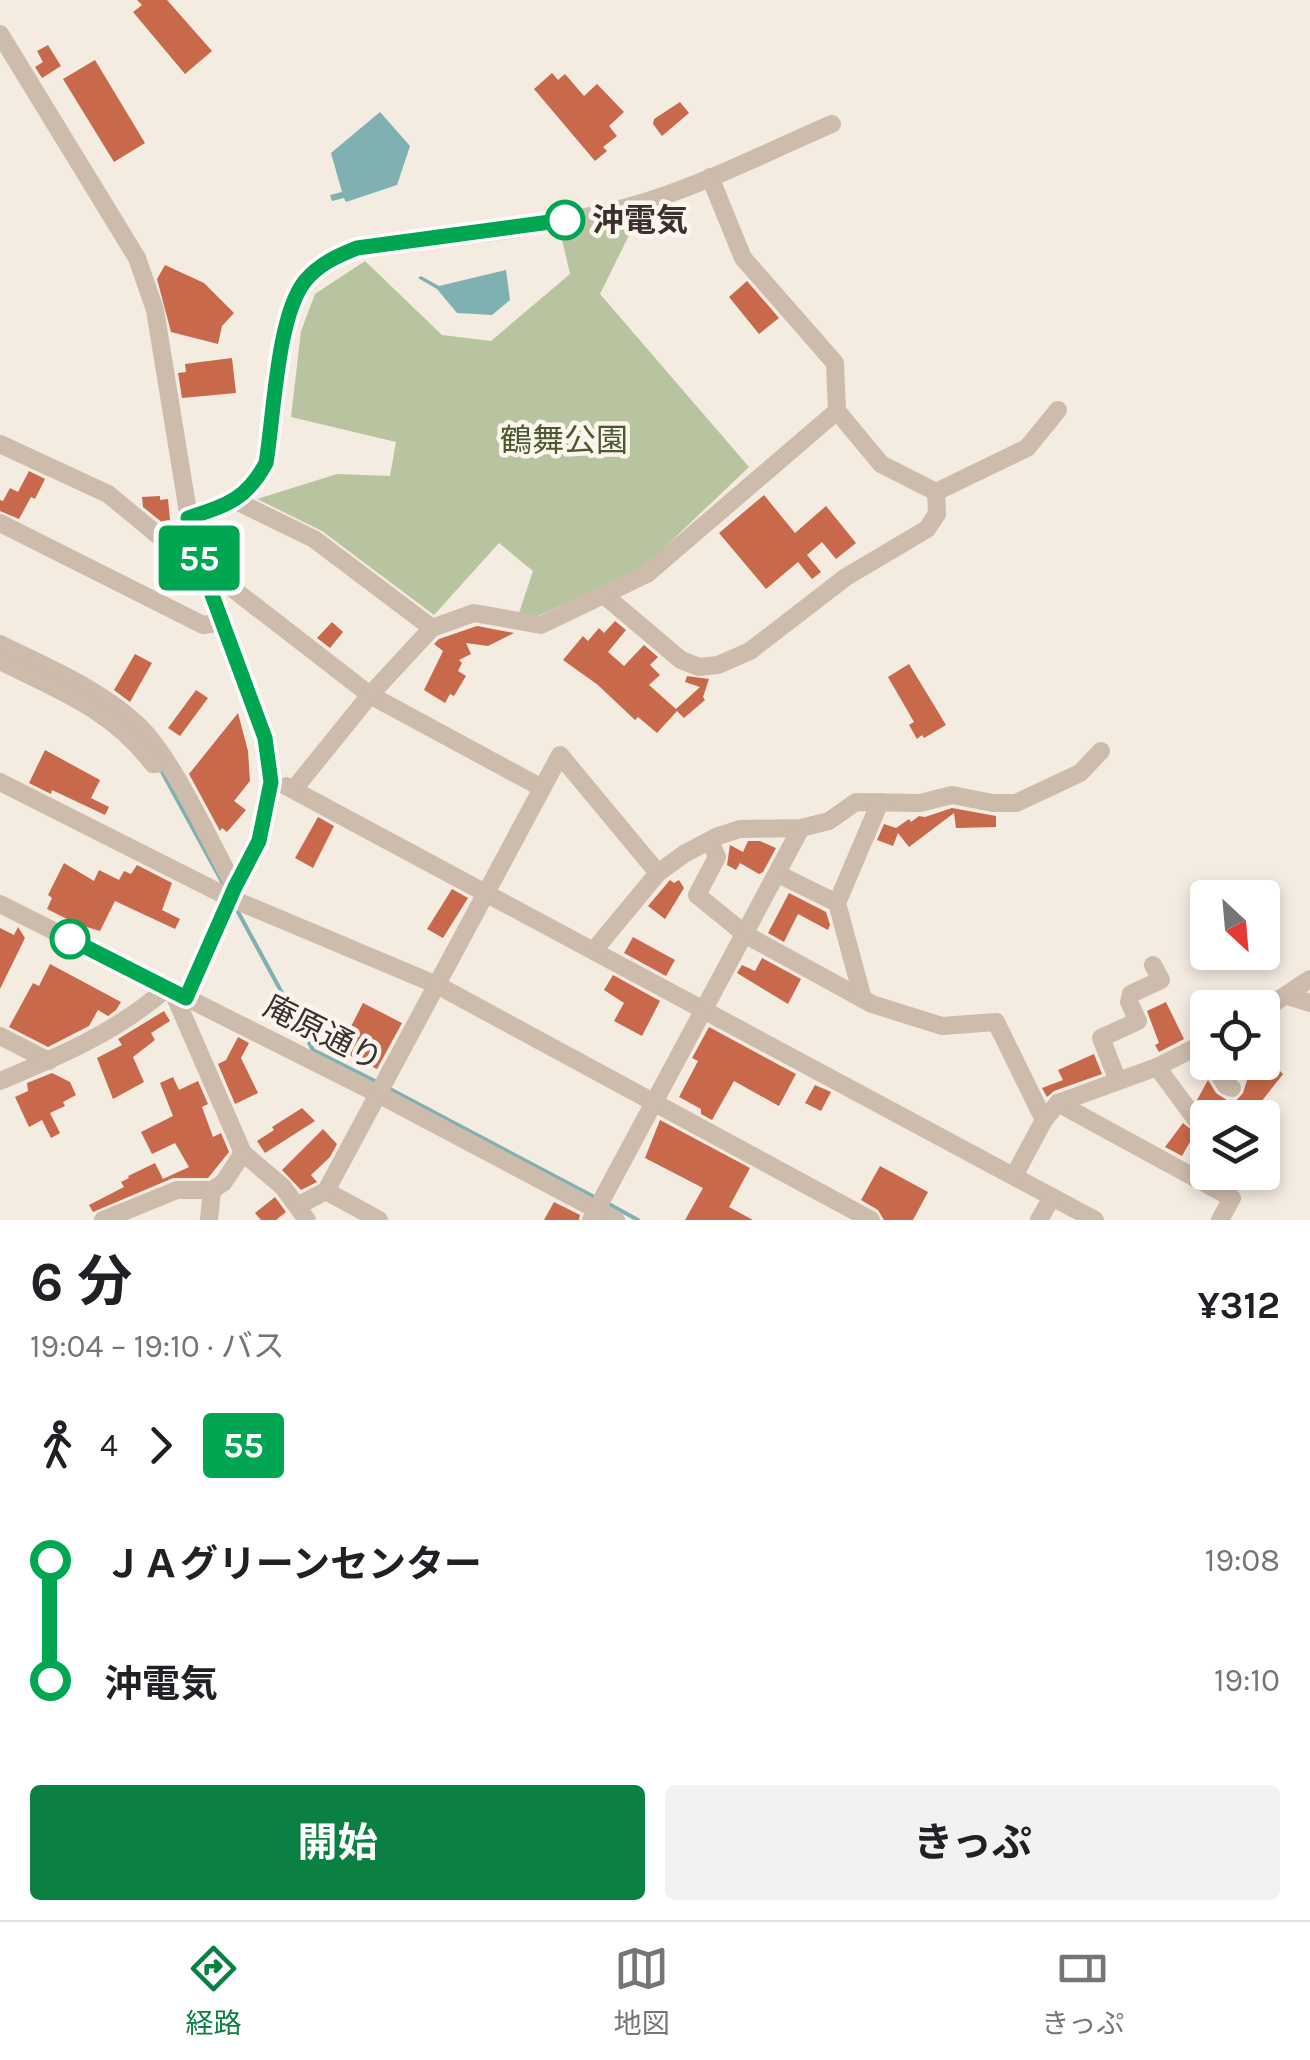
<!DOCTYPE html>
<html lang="ja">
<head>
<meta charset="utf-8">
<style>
  :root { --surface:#fff; --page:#f2f2f2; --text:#202124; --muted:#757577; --line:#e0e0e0; --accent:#0b8043 }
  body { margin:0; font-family:Karla,"Noto Sans JP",sans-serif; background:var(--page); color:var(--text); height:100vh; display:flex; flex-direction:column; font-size:38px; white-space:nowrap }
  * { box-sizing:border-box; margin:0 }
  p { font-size:32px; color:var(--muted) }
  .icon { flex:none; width:55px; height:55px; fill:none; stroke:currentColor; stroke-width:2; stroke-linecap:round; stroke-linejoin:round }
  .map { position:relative; height:1220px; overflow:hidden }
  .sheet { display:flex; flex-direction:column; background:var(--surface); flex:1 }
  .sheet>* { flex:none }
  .badge { padding:0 20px; border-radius:8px; font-size:35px; line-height:65px }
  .needle { width:65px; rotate:154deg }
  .tools { position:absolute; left:1190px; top:880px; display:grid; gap:20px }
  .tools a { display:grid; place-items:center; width:90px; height:90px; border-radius:10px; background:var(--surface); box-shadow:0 5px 15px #0003; font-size:50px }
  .map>.badge { position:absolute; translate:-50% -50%; box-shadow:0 0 0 5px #fff }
  .legs { display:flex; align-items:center; gap:15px; height:110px; padding:0 30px; font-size:32px }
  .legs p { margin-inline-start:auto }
  .head { display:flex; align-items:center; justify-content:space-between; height:170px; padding:0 30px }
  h1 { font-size:55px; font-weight:700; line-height:75px }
  .primary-button { display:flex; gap:20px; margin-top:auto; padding:20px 30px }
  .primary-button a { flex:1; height:115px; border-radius:10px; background:var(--accent); color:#fff; font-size:40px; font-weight:700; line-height:115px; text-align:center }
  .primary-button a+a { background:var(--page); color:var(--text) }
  ul { padding:0 30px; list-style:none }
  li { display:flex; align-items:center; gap:35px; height:120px; font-size:38px }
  li i { display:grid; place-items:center; width:15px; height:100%; margin:0 12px; background:currentColor }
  li i::after { content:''; width:25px; height:25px; margin:-12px; border:8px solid; border-radius:50%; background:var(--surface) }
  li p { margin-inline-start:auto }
  li:first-child i { background:linear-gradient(#0000 50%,currentColor 0) }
  li:last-child i { background:linear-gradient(currentColor 50%,#0000 0) }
  .tab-bar { display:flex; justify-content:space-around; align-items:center; height:140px; border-top:2px solid var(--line); background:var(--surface); font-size:28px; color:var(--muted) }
  .tab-bar a { display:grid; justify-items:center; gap:5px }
  .tab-bar .selected { color:var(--accent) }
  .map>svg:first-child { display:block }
  .green { fill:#b8c4a0 }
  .water { fill:#7fb0b2 }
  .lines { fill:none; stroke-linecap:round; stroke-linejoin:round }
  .stream { stroke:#7fb0b2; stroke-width:4 }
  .building { fill:#c8694b }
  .minor { stroke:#cdbbac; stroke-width:18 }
  .line-1-casing { stroke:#fff; stroke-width:22 }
  .line-1 { stroke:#00a651; stroke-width:15 }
  .stop-1-dot { fill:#fff; stroke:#00a651; stroke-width:5 }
  .labels { text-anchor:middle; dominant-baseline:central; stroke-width:9; stroke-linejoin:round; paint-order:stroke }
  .stop-label { font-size:32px; font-weight:bold; fill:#3b302b; stroke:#fbf5ee; text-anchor:start }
  .park-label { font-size:32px; fill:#4a5a2e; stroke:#fbf5ee }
  .street-label { font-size:32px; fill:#3b302b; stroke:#fbf5ee }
</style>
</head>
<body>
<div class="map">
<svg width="1310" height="1220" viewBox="0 0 1310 1220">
  <rect width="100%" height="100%" fill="#f4ebe1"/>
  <!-- green -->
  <polygon class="green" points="639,215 600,294 749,467 643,568 538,616 518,616 533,571 499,543 434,615 322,531 257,499 337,474 390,476 396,442 291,417 301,331 315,294 365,261 442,335 491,341 570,274 560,231"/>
  <!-- water -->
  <g class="water">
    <polygon points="380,112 410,146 397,185 346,202 344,198 332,201 330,195 342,192 331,153"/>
    <polygon points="506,270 510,300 492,315 457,313 437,289 418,278 421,276 439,286"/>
  </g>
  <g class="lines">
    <!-- stream -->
    <g class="stream">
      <polyline points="161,770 226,889"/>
      <polyline points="237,910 313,1050 377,1082"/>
      <polyline points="390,1089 598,1199"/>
      <polyline points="607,1203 638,1220"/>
    </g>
  </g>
  <!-- building -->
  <g class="building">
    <polygon points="137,0 167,0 212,51 185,74 133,12 142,5"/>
    <polygon points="48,45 61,66 42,78 35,67 43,62 37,51"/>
    <polygon points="95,60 145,143 114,162 63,79"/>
    <polygon points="552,73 558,80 565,74 584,96 597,84 624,112 609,126 617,136 603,147 607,151 595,161 534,89"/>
    <polygon points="680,102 689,113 662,136 653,124 654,119"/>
    <polygon points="165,265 204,283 234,313 222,326 218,344 171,332 157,279"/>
    <polygon points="747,281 779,318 759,334 729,297"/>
    <polygon points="232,358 236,393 182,398 178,373 186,372 185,364"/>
    <polygon points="29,471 45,479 35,499 31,497 19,519 0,511 0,500 3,501 10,488 18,492"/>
    <polygon points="764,495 795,533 826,506 856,543 836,559 822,542 807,555 821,572 812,579 798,562 766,589 719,533"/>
    <polygon points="160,496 160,500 168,499 170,520 163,523 143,507 142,497"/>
    <polygon points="615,621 626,630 608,652 624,666 644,645 658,657 650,665 660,675 649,685 676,709 700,687 685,682 687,676 709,679 703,697 705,700 684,718 677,711 657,733 638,717 635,720 598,685 563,660 583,636 588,641 599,628 604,633"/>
    <polygon points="332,622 343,632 330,648 317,638"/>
    <polygon points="477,626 514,633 488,646 466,643 471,654 459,660 462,663 458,671 466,676 454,696 450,694 445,703 424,690 443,651 434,644 439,639"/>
    <polygon points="135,654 152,663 130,702 114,690"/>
    <polygon points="909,664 946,725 924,738 922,735 917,739 909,725 914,722 888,677"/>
    <polygon points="196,690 208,698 180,736 168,728"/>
    <polygon points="238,713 248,751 250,781 234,801 246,810 227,832 222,828 220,831 189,774"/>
    <polygon points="45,750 100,780 91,798 109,807 105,815 52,790 51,794 29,783"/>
    <polygon points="952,808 996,816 996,827 956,828 954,813 909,847 898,833 893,846 877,840 884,824 896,828 909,819 911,822 919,816 925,817"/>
    <polygon points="318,817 334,826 313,868 295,858"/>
    <polygon points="748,841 760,841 776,848 763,872 759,874 740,863 736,870 727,865 730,845 743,852"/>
    <polygon points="64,863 94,881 99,870 119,880 124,871 131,874 137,865 172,883 162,910 180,919 175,929 115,901 100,931 77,924 47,909 52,898 48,895"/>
    <polygon points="670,880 674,883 679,880 684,888 665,919 648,906"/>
    <polygon points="452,889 468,898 443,938 427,929"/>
    <polygon points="789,893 826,912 830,925 828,930 798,914 784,942 768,933"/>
    <polygon points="18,927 25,938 0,989 0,928 14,935"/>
    <polygon points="633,937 675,960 666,976 624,953"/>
    <polygon points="762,958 801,979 788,1004 737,973 742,965 755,971"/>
    <polygon points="50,964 121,1002 116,1010 108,1016 98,1010 89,1026 48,1047 9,1027 33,983 39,986"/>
    <polygon points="613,975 660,1001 642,1036 614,1021 624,1003 604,990"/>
    <polygon points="1166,1002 1184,1039 1159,1052 1155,1045 1159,1043 1147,1011"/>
    <polygon points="363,1003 402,1023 377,1069 339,1050"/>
    <polygon points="164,1011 170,1021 151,1033 155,1040 133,1057 144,1082 113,1099 97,1058 122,1045 118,1039"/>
    <polygon points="709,1027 796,1074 779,1106 734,1081 712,1120 701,1114 701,1109 679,1097 698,1061 692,1058"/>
    <polygon points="238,1037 249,1043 241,1058 258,1093 235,1104 218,1064 226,1060"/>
    <polygon points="1094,1054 1102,1074 1054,1091 1047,1097 1042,1088 1063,1080 1058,1070"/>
    <polygon points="1239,1062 1271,1062 1283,1074 1257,1107 1267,1118 1223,1118 1208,1101 1208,1114 1197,1100 1208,1080 1216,1093 1233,1104 1243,1093 1248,1077"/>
    <polygon points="52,1073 70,1082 76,1095 63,1102 65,1106 50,1113 60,1133 51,1138 42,1120 29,1127 15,1097 28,1091 27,1083"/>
    <polygon points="173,1077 179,1090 198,1081 208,1104 202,1107 213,1137 221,1133 229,1152 208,1178 173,1178 93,1212 89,1205 124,1187 121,1182 129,1178 128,1176 155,1163 163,1179 189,1167 175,1143 152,1154 141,1132 173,1116 160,1083"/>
    <polygon points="815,1085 831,1092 821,1111 805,1103"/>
    <polygon points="302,1108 315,1121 265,1153 257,1141 274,1130 272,1127"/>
    <polygon points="660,1120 750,1168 729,1207 753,1220 685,1220 703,1188 645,1158"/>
    <polygon points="1183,1123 1195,1133 1182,1156 1165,1147"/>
    <polygon points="323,1129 337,1144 330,1157 311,1175 317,1182 301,1190 282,1170"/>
    <polygon points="880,1166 928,1192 913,1220 884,1220 878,1210 861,1200"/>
    <polygon points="275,1197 286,1212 276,1220 261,1220 255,1213"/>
    <polygon points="554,1202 580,1215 579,1220 544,1220"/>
  </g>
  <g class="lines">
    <!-- minor -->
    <g class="minor">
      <polyline points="0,34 137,258 155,310 189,518 201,565 265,737 271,782 259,841 235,887 186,998"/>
      <polyline points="837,411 881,464 936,492"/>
      <polyline points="0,444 108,494 171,546 199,555"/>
      <polyline points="236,501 314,539 432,628"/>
      <path d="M189,518C226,505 246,500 266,463C273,421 278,327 296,294C310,270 333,258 357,248C446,236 538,231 624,208C696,189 764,153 832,124"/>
      <polyline points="0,523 203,625 223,622"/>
      <polyline points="202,565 370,695 542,788"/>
      <polyline points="604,595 681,660 699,667 718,665 750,651 846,577 927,529 937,514 936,492 1027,448 1058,410"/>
      <path d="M0,644C48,668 101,689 140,727C174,761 210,842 235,887"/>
      <path d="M0,661C59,690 112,710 153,764H157"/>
      <polyline points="0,782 230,898 437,985 871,1220"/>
      <polyline points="286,786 1095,1220"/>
      <polyline points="294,789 370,695 432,628 474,613 541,625 647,574 837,411 835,363 743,258 710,177"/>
      <polyline points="710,841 717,857 697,895 746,935 872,1004 942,1026 996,1022 1044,1120"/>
      <polyline points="778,874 837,903"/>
      <polyline points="0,904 378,1094 616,1220"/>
      <polyline points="595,949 658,873 684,854 718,836 740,829 801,828 829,821 856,802 920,803 952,795 993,803 1016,803 1080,773 1101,751"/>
      <polyline points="172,990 243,1153 283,1187 307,1220"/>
      <polyline points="1287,996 1310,1003"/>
      <polyline points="863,999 837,903 880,802"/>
      <polyline points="1262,1011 1310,979"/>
      <polyline points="0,1036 49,1061"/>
      <polyline points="1212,1062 1226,1086 1232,1088"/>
      <polyline points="1157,1067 1208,1041"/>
      <path d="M0,1081C60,1056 119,1031 168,987"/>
      <polyline points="1118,1081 1101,1038 1138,1021 1129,1002 1131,994 1161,980 1153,965"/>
      <polyline points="1058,1103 1232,1198 1220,1220"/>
      <polyline points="1014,1176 1044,1120 1058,1103 1157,1067 1197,1121"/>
      <polyline points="326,1191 379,1220"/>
      <polyline points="299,1205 326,1191 560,755 658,873"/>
      <polyline points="103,1220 177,1190 212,1190 223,1183 243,1153"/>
      <polyline points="209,1220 212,1190"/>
      <polyline points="591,1220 801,828"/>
      <polyline points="1039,1220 1052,1197"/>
    </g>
  </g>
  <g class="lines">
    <defs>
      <path id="line-1" d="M70,939L186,998L235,887L259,841L271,782L265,738L201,565L188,518C227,505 246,500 266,463C274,415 277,316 305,281C319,264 337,256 357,248L565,220"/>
    </defs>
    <!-- line-1 casing -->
    <use href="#line-1" class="line-1-casing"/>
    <!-- line-1 -->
    <use href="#line-1" class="line-1"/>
  </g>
  <!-- markers -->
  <g class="stop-1-dot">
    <circle cx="565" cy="220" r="18"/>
    <circle cx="70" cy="939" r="18"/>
  </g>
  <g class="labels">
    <!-- stop labels -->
    <g class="stop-label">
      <text x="592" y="220">沖電気</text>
    </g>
    <!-- park labels -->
    <g class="park-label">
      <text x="564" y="440">鶴舞公園</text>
    </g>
    <!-- street labels -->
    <g class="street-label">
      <text transform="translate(323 1033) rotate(27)">庵原通り</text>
    </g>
  </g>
</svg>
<div class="tools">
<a><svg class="needle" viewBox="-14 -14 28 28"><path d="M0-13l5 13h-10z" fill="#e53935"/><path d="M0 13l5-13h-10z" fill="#757577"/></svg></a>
<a><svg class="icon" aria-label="locate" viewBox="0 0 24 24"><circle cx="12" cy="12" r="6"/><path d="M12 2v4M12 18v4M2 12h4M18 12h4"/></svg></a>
<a><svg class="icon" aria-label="layers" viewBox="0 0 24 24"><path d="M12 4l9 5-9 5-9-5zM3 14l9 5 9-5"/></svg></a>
</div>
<b class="badge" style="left:199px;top:558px;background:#00a651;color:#fff">55</b>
</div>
<section class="sheet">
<div class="head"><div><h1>6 分</h1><p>19:04 – 19:10 · バス</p></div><b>¥312</b></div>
<div class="legs"><svg class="icon" aria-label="walk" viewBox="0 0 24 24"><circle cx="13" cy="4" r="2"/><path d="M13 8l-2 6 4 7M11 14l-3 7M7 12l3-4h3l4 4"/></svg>4<svg class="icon" aria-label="forward" viewBox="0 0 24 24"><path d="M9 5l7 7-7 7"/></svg><b class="badge" style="background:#00a651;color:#fff">55</b></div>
<ul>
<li><i style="color:#00a651"></i><b>ＪＡグリーンセンター</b><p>19:08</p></li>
<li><i style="color:#00a651"></i><b>沖電気</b><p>19:10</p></li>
</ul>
<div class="primary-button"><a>開始</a><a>きっぷ</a></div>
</section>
<nav class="tab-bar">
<a class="selected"><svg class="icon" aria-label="directions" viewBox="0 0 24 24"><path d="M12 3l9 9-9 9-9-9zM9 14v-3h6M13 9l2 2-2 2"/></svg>経路</a>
<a><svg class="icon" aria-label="map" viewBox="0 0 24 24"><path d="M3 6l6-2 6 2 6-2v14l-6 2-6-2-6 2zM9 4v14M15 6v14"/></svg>地図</a>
<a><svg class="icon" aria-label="tickets" viewBox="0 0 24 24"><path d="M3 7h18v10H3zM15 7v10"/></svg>きっぷ</a>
</nav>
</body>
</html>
